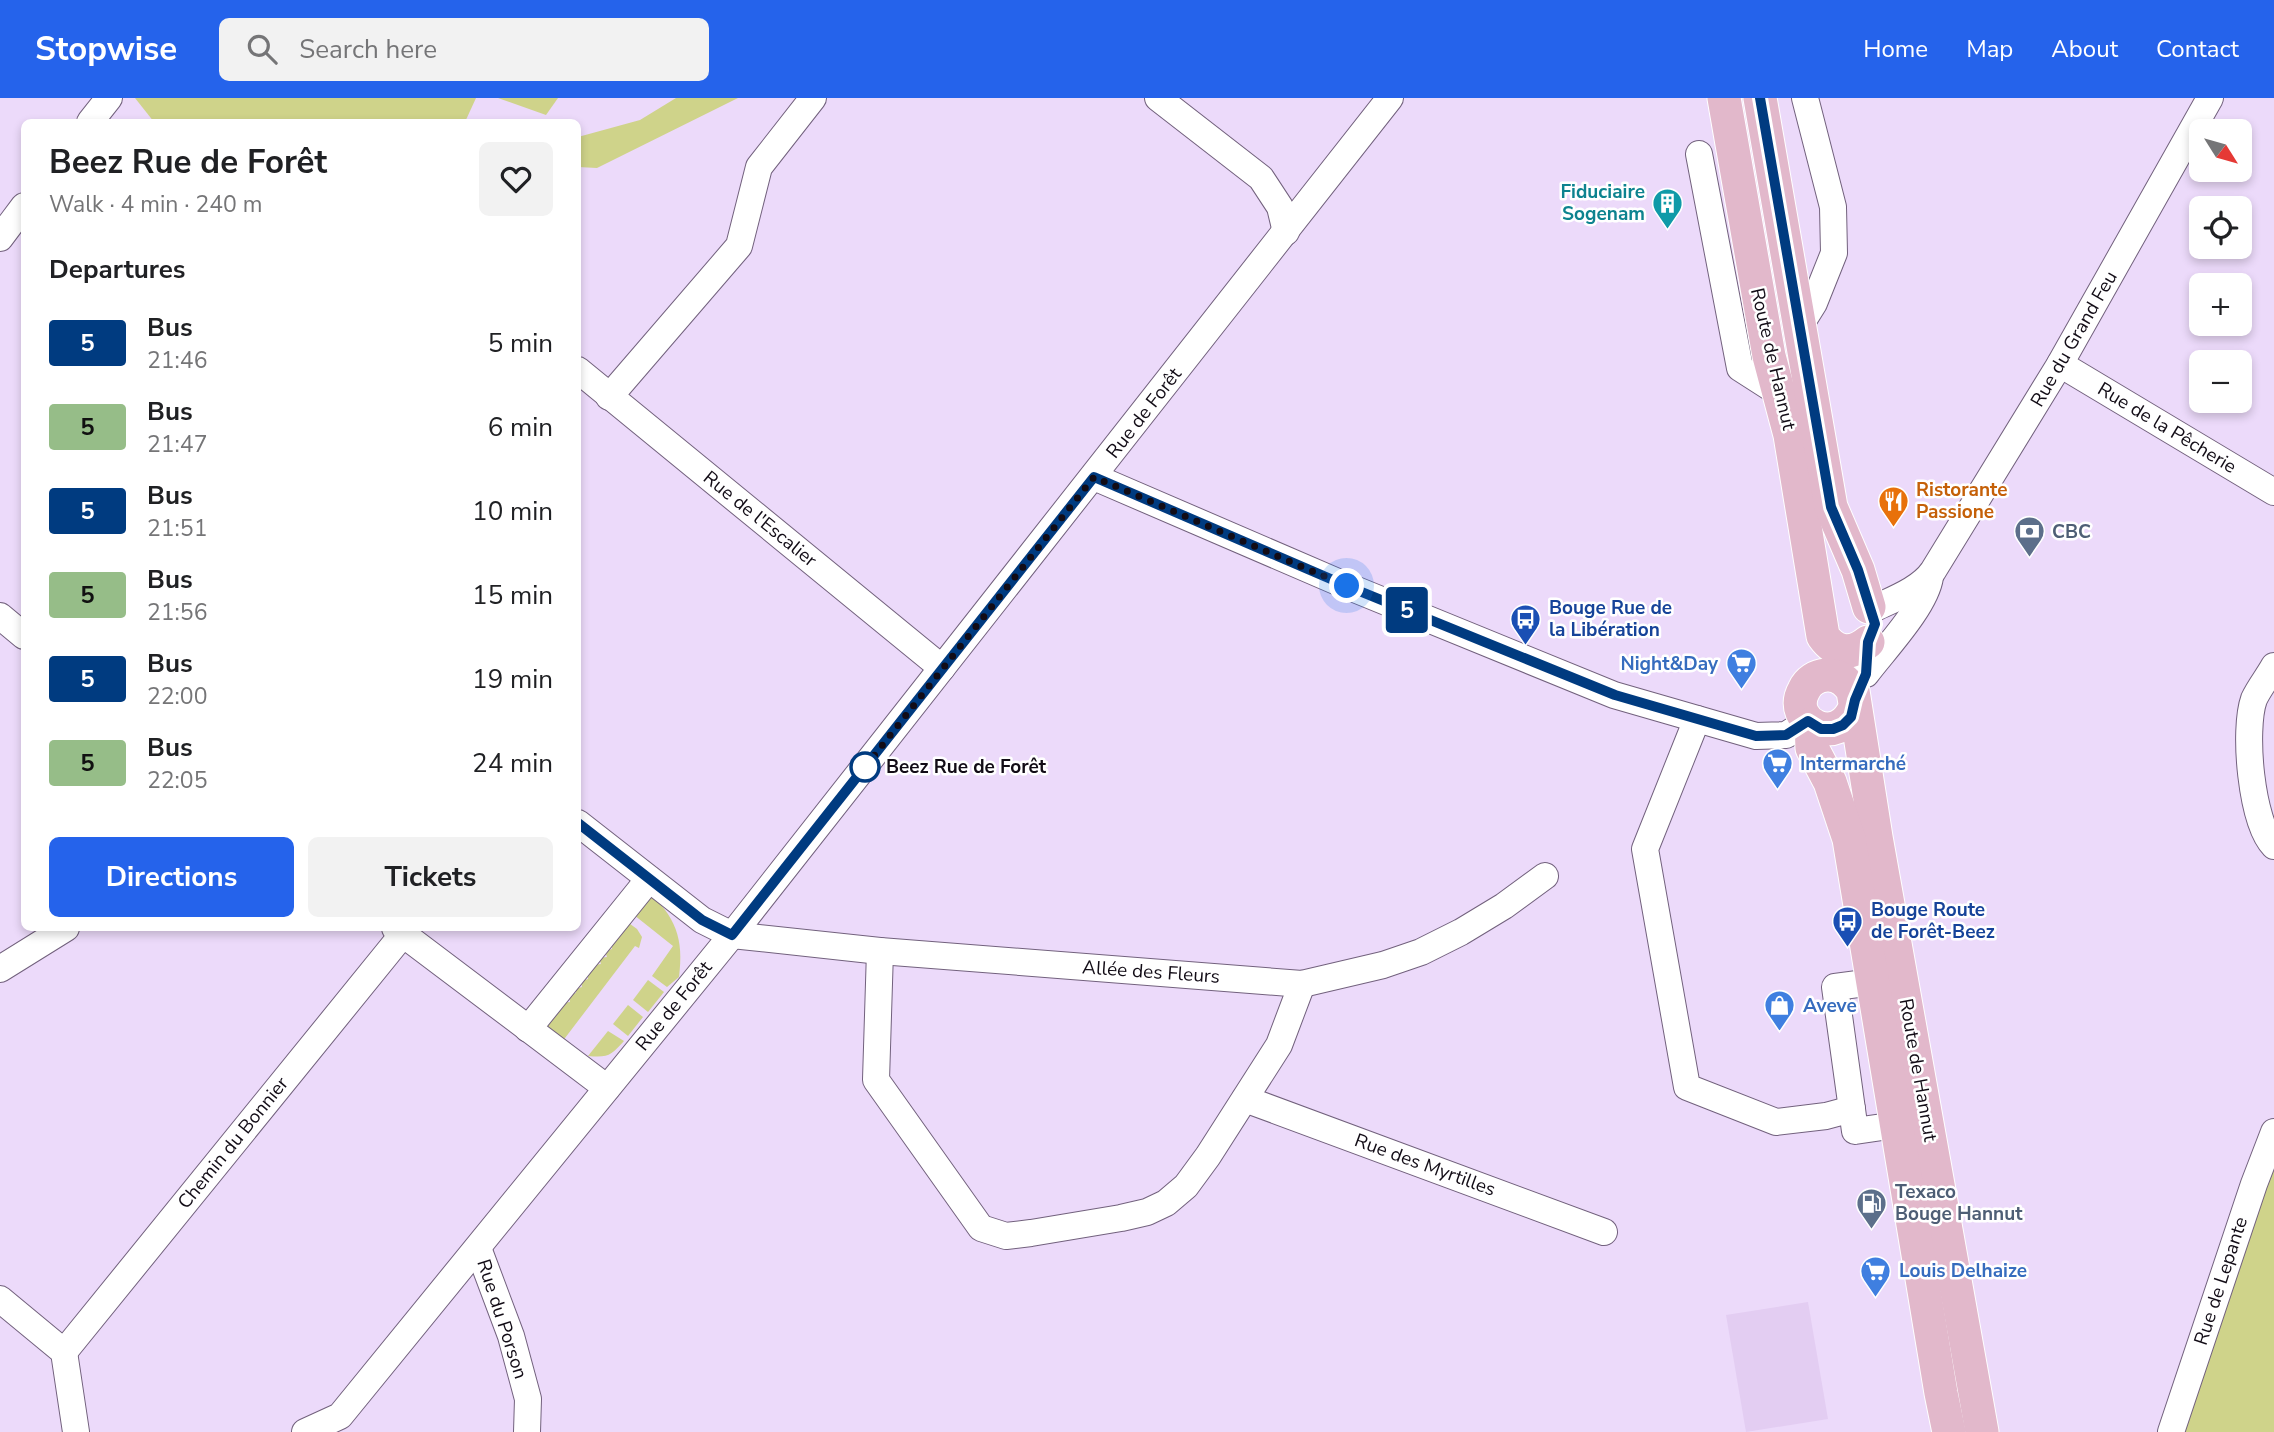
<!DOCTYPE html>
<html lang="en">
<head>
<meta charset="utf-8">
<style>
  :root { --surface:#fff; --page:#f2f2f2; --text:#202124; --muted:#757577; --accent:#2563eb }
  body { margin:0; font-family:"Nunito Sans",sans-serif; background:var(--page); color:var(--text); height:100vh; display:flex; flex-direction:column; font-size:26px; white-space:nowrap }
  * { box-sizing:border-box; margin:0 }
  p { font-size:23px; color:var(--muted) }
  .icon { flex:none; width:38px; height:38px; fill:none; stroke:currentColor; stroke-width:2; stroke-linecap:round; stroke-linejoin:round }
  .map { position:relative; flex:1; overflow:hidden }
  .details { position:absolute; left:21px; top:21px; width:560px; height:812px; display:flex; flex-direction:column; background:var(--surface); border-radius:10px; box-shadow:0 4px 10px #0003 }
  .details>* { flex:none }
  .badge { padding:0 14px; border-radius:5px; font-size:24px; line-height:46px }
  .needle { width:46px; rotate:127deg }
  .controls { position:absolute; left:2189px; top:21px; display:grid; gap:14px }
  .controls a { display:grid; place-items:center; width:63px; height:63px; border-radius:10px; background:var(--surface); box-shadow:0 4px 10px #0003; font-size:35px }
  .you { position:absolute; width:35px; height:35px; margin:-18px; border:5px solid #fff; border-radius:50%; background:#1a73e8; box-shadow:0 0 0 10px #1a73e833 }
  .map>.badge { position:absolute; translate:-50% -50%; box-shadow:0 0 0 4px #fff }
  h2 { padding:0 28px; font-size:26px; line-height:63px }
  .round { display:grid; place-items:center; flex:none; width:74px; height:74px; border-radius:10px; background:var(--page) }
  .head { display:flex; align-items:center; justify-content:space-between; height:119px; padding:0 28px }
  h1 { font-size:33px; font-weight:700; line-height:52px }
  .button { display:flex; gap:14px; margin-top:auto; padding:14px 28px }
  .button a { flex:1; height:80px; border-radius:10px; background:var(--accent); color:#fff; font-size:28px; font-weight:700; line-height:80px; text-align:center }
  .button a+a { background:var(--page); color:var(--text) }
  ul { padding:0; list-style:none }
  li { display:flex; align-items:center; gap:21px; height:84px; padding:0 28px }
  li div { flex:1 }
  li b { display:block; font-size:26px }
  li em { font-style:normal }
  li .badge { min-width:77px; font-weight:700; text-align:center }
  header { display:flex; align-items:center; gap:42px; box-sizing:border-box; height:98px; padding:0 35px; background:var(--accent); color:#fff }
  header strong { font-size:33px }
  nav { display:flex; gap:38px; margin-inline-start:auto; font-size:24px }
  .search { width:490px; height:63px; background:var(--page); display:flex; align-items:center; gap:18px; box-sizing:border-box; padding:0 24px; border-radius:10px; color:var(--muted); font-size:26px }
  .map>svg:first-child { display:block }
  .built { fill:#e3cdf2 }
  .green { fill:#cfd38a }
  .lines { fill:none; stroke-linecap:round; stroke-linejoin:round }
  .minor-casing { stroke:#72617d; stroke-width:28 }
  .major-casing { stroke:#fff; stroke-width:35 }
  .minor { stroke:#fff; stroke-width:26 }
  .major { stroke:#e2b8cb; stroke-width:33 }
  .line-casing { stroke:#fff; stroke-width:16 }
  .line { stroke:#003b80; stroke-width:10 }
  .walk { stroke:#120c16; stroke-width:7; stroke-dasharray:0 12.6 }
  .stop-dot { fill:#fff; stroke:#003b80; stroke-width:3.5 }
  .labels { text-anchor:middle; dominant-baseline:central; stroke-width:5; stroke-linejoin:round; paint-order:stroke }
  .culture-label { font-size:19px; font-weight:bold; fill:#0d838f; stroke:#fff; text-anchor:end }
  .street-label { font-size:19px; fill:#120c16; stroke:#fff }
  .food-label { font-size:19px; font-weight:bold; fill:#c56008; stroke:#fff; text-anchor:start }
  .service-label { font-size:19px; font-weight:bold; fill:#4e5e75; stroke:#fff; text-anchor:start }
  .transit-label { font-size:19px; font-weight:bold; fill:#164399; stroke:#fff; text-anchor:start }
  .shop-label { font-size:19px; font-weight:bold; fill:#366cbe; stroke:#fff; text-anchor:start }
  .stop-label { font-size:19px; font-weight:bold; fill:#120c16; stroke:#fff; text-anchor:start }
</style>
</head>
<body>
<header>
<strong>Stopwise</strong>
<div class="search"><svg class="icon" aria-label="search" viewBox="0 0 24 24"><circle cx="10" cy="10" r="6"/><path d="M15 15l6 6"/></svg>Search here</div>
<nav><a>Home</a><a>Map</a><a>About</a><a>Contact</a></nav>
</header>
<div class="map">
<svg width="2274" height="1334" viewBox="0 0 2274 1334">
  <rect width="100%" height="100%" fill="#ecdafa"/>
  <!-- built -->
  <polygon class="built" points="1808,1204 1828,1321 1746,1334 1726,1217"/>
  <!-- green -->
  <g class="green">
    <polygon points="135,0 476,0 465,24 154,24"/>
    <polygon points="498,0 558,0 546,17"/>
    <polygon points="676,0 738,0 597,70 578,69 578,39 640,22"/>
    <path d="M646,792C676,818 684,841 679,879L667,889L652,878L673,848L634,817Z"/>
    <polygon points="626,823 637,831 642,839 639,850 635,848 562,944 540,928 550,906 570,904 569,896 576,895 575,891 582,889 581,883 588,881 587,875 593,867 601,866 599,860 607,859 605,853 612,851 611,845 616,844 615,828"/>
    <polygon points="648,882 664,894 648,914 633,902"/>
    <polygon points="628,907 643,919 628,938 613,926"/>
    <path d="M608,933L624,943C611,957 609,960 588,958Z"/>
    <polygon points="2274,1049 2274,1334 2178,1334"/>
  </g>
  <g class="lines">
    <defs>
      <g id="minor">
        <polyline points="1158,0 1261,80 1280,109 1286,134"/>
        <polyline points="90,24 109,0"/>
        <polyline points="1699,56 1740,270 1779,295"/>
        <polyline points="0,140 24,108"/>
        <polyline points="1799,229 1814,205 1834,155 1833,109 1805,0"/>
        <polyline points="2060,266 2274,394"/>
        <polyline points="578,272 942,570"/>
        <polyline points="609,299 739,148 759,69 813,0"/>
        <polyline points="1094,379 1347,488 1614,597 1756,638 1786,637 1808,623"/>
        <path d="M1871,512C1891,502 1920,492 1933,473L2060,266L2210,0"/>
        <polyline points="0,518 24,538"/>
        <path d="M2274,568C2268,579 2259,590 2254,601C2243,632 2251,724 2274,748"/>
        <path d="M1866,576C1884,552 1926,508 1930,479"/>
        <polyline points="1697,621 1645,751 1687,989 1776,1024 1826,1018 1852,1011"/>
        <polyline points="578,725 702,822 732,837 880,853 1302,886 1383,867 1421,854 1461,834 1504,808 1545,778"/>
        <polyline points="395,830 607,990"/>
        <polyline points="880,853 876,982 981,1130 1006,1138 1031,1135 1121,1120 1147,1114 1166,1105 1186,1088 1208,1058 1279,947 1302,886"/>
        <polyline points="0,871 66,830"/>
        <polyline points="1873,884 1835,889 1855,1033 1896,1027"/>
        <polyline points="528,931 649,781"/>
        <polyline points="1245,1001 1604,1134"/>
        <polyline points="478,1150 511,1238 528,1301 527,1334"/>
        <polyline points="0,1201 64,1254 76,1334"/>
        <polyline points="64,1254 403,836"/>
        <polyline points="305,1334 340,1318 732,837 1390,0"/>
        <polyline points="2171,1334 2254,1086 2274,1034"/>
      </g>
      <g id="major">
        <path d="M1724,0L1769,258L1790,337L1823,538C1835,555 1851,558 1868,544"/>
        <polyline points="1760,0 1831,409 1858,472 1869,509"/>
        <path d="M1855,609C1838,652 1786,624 1804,592C1808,583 1816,578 1826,577C1838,576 1847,583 1853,593L1876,739L1982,1334"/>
        <polyline points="1811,626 1812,650 1830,684 1849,741 1941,1295 1949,1334"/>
      </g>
    </defs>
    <!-- minor casing -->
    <use href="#minor" class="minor-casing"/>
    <!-- major casing -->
    <use href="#major" class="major-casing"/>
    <!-- minor -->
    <use href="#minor" class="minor"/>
    <!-- major -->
    <use href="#major" class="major"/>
  </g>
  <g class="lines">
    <defs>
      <polyline id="line" points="578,725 702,822 732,837 1094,379 1347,488 1615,597 1756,638 1786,637 1808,623 1821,631 1833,631 1843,627 1851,619 1855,602 1866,576 1868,544 1875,526 1858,472 1831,409 1760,0"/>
    </defs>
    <!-- line casing -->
    <use href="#line" class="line-casing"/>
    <!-- line -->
    <use href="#line" class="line"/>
    <!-- walk -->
    <polyline class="walk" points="865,669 862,673 1094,379 1347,488"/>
  </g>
  <!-- icons -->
  <defs>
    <symbol id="building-pin" viewBox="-11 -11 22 30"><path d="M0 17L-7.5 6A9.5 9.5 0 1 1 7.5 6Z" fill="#0f9aa8" stroke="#fff"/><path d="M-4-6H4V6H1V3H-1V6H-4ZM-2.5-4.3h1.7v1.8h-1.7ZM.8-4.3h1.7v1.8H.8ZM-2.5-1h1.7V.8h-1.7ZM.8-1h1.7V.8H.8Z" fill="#fff"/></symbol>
    <symbol id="restaurant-pin" viewBox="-11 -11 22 30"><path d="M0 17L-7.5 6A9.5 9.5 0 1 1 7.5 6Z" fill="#e8710a" stroke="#fff"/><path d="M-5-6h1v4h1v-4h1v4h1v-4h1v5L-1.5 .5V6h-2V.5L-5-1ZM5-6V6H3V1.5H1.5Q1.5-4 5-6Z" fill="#fff"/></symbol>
    <symbol id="bank-pin" viewBox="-11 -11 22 30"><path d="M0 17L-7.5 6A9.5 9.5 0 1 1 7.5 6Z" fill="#5c6f8a" stroke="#fff"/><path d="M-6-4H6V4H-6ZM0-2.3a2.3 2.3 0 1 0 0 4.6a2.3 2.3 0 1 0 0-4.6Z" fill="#fff"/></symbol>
    <symbol id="bus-pin" viewBox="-11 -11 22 30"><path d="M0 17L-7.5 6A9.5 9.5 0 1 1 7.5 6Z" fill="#1a4fb4" stroke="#fff"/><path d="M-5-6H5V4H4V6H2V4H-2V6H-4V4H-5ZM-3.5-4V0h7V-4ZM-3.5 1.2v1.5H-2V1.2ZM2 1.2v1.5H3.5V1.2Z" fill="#fff"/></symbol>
    <symbol id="supermarket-pin" viewBox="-11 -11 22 30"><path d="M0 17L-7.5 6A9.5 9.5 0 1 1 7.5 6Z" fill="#3f7fe0" stroke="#fff"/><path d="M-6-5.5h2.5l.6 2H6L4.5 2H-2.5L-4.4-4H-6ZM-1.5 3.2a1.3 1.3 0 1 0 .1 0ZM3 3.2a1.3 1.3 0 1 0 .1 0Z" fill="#fff"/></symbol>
    <symbol id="shop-pin" viewBox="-11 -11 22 30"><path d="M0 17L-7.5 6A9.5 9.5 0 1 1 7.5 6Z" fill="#3f7fe0" stroke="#fff"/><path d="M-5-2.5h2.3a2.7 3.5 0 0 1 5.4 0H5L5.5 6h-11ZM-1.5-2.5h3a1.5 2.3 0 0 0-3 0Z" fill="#fff"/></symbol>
    <symbol id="fuel-pin" viewBox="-11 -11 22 30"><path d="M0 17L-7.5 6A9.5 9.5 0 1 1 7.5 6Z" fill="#5c6f8a" stroke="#fff"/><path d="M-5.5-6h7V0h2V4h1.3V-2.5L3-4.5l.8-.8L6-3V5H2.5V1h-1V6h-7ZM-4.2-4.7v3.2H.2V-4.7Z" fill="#fff"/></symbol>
  </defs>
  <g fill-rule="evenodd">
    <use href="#building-pin" x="1650" y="88" width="35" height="47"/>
    <use href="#restaurant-pin" x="1876" y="386" width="35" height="47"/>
    <use href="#bank-pin" x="2012" y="416" width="35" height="47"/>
    <use href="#bus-pin" x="1508" y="504" width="35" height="47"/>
    <use href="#supermarket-pin" x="1724" y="548" width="35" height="47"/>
    <use href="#supermarket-pin" x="1760" y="648" width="35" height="47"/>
    <use href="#bus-pin" x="1830" y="806" width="35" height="47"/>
    <use href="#shop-pin" x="1762" y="890" width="35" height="47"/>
    <use href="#fuel-pin" x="1854" y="1088" width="35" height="47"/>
    <use href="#supermarket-pin" x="1858" y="1156" width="35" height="47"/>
  </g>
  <!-- markers -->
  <circle class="stop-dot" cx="865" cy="669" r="14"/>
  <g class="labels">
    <!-- culture labels -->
    <g class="culture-label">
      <text x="1645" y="94">Fiduciaire<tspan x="1645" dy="22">Sogenam</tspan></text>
    </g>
    <!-- street labels -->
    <g class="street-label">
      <text transform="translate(2074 241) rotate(-60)">Rue du Grand Feu</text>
      <text transform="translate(1773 261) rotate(77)">Route de Hannut</text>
      <text transform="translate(1144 315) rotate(-52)">Rue de Forêt</text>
      <text transform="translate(2167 330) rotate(31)">Rue de la Pêcherie</text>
      <text transform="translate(760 421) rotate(39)">Rue de l'Escalier</text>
      <text transform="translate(1151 874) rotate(4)">Allée des Fleurs</text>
      <text transform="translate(674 908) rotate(-51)">Rue de Forêt</text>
      <text transform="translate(1918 972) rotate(80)">Route de Hannut</text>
      <text transform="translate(233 1045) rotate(-51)">Chemin du Bonnier</text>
      <text transform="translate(1425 1067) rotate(20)">Rue des Myrtilles</text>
      <text transform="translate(2221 1183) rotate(-72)">Rue de Lepante</text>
      <text transform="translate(502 1221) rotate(72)">Rue du Porson</text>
    </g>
    <!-- food labels -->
    <g class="food-label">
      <text x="1916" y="392">Ristorante<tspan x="1916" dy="22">Passione</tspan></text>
    </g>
    <!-- service labels -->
    <g class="service-label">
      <text x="2052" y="434">CBC</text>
      <text x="1895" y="1094">Texaco<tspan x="1895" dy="22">Bouge Hannut</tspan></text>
    </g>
    <!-- transit labels -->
    <g class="transit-label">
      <text x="1549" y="510">Bouge Rue de<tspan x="1549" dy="22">la Libération</tspan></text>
      <text x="1871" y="812">Bouge Route<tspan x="1871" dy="22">de Forêt-Beez</tspan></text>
    </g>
    <!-- shop labels -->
    <g class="shop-label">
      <text x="1718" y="566" text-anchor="end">Night&amp;Day</text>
      <text x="1800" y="666">Intermarché</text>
      <text x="1803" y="908">Aveve</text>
      <text x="1899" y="1173">Louis Delhaize</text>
    </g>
    <!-- stop labels -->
    <g class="stop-label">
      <text x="886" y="669">Beez Rue de Forêt</text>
    </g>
  </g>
</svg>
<div class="controls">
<a><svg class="needle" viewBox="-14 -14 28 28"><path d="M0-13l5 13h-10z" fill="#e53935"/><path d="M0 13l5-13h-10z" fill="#757577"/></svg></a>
<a><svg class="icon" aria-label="locate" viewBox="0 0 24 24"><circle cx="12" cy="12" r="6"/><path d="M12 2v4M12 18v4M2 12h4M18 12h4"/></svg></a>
<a>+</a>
<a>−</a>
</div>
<div class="you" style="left:1347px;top:488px"></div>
<b class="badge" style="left:1407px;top:512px;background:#003b80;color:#fff">5</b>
<section class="details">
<div class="head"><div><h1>Beez Rue de Forêt</h1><p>Walk · 4 min · 240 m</p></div><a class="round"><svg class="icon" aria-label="heart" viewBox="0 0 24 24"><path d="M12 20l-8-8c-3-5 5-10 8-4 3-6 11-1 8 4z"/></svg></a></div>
<h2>Departures</h2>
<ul>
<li><span class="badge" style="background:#003b80;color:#fff">5</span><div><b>Bus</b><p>21:46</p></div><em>5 min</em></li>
<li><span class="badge" style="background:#96bd88;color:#111">5</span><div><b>Bus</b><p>21:47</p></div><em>6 min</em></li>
<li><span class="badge" style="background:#003b80;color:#fff">5</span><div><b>Bus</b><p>21:51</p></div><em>10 min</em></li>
<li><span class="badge" style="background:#96bd88;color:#111">5</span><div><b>Bus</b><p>21:56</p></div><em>15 min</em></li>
<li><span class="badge" style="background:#003b80;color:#fff">5</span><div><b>Bus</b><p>22:00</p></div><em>19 min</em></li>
<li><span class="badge" style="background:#96bd88;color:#111">5</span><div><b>Bus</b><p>22:05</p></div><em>24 min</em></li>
</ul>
<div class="button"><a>Directions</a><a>Tickets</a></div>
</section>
</div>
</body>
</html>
